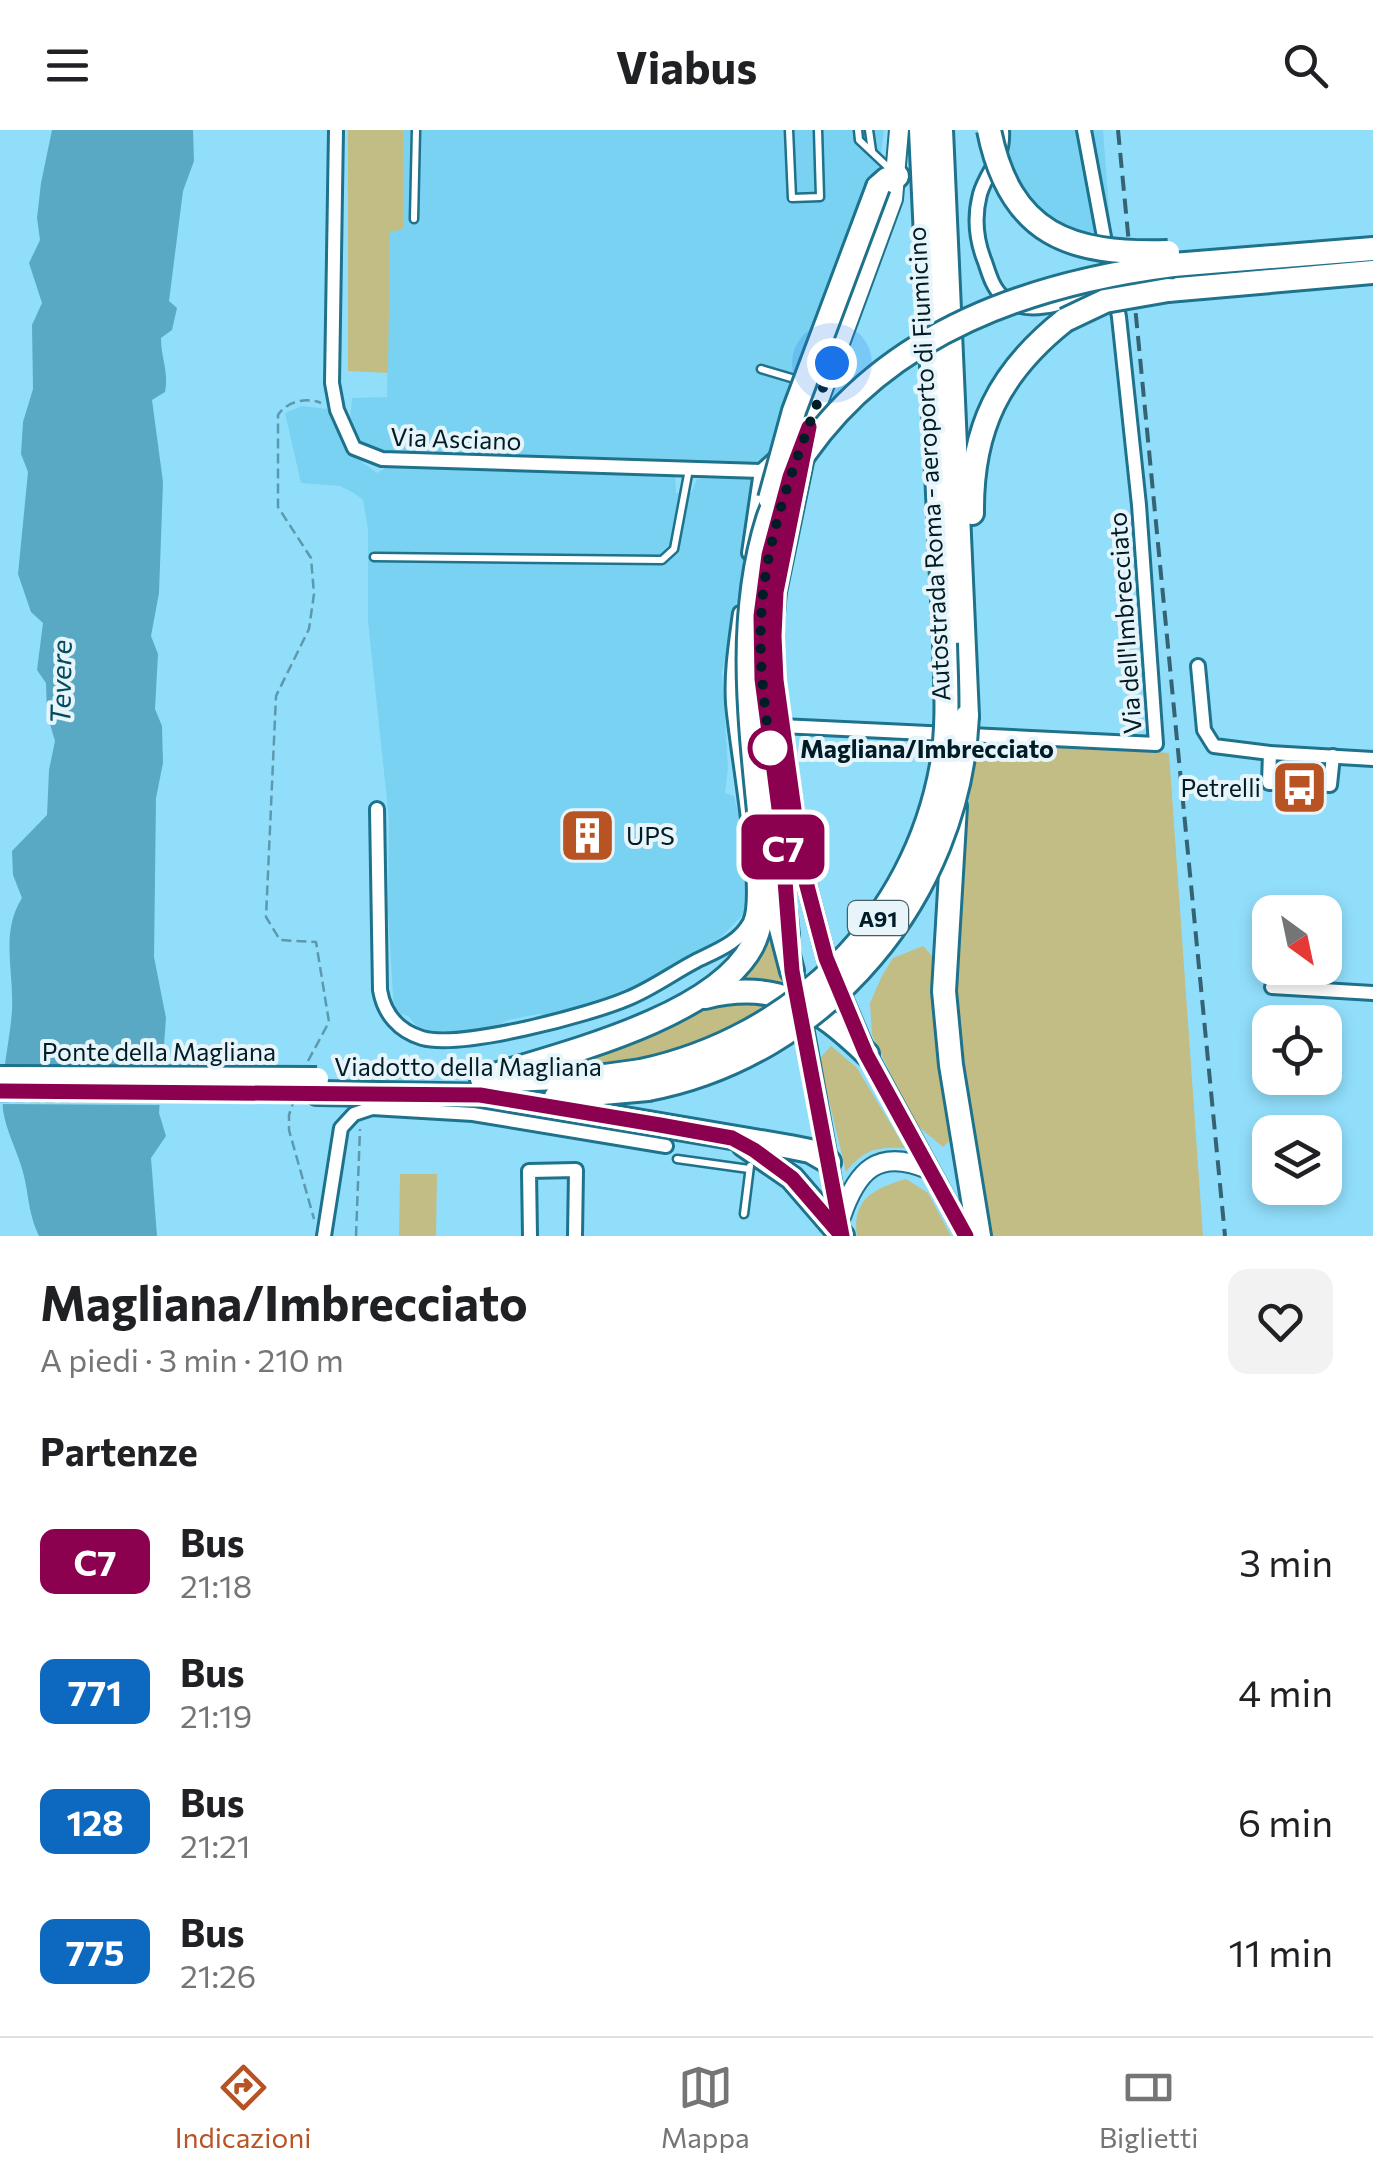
<!DOCTYPE html>
<html lang="it">
<head>
<meta charset="utf-8">
<style>
  :root { --surface:#fff; --page:#f2f2f2; --text:#202124; --muted:#757577; --line:#e0e0e0; --accent:#b85324 }
  body { margin:0; font-family:Commissioner,sans-serif; background:var(--page); color:var(--text); height:100vh; display:flex; flex-direction:column; font-size:38px; white-space:nowrap }
  * { box-sizing:border-box; margin:0 }
  p { font-size:32px; color:var(--muted) }
  .icon { flex:none; width:55px; height:55px; fill:none; stroke:currentColor; stroke-width:2; stroke-linecap:round; stroke-linejoin:round }
  .map { position:relative; height:1106px; overflow:hidden }
  .sheet { display:flex; flex-direction:column; background:var(--surface); flex:1 }
  .sheet>* { flex:none }
  .badge { padding:0 20px; border-radius:15px; font-size:35px; line-height:65px }
  .needle { width:65px; rotate:147deg }
  .fabs { position:absolute; left:1252px; top:765px; display:grid; gap:20px }
  .fabs a { display:grid; place-items:center; width:90px; height:90px; border-radius:20px; background:var(--surface); box-shadow:0 5px 15px #0003; font-size:50px }
  .you { position:absolute; width:50px; height:50px; margin:-25px; border:8px solid #fff; border-radius:50%; background:#1a73e8; box-shadow:0 0 0 15px #1a73e833 }
  .map>.badge { position:absolute; translate:-50% -50%; box-shadow:0 0 0 5px #fff }
  h2 { padding:0 40px; font-size:38px; line-height:90px }
  .round { display:grid; place-items:center; flex:none; width:105px; height:105px; border-radius:20px; background:var(--page) }
  .headline { display:flex; align-items:center; justify-content:space-between; height:170px; padding:0 40px }
  h1 { font-size:48px; font-weight:700; line-height:75px }
  ul { padding:0; list-style:none }
  li { display:flex; align-items:center; gap:30px; height:130px; padding:0 40px }
  li div { flex:1 }
  li b { display:block; font-size:38px }
  li em { font-style:normal }
  li .badge { min-width:110px; font-weight:700; text-align:center }
  header { display:flex; justify-content:space-between; align-items:center; height:130px; padding:0 40px; background:var(--surface); font-size:45px; font-weight:700 }
  .tabs { display:flex; justify-content:space-around; align-items:center; height:140px; border-top:2px solid var(--line); background:var(--surface); font-size:28px; color:var(--muted) }
  .tabs a { display:grid; justify-items:center; gap:5px }
  .tabs .active { color:var(--accent) }
  .map>svg:first-child { display:block }
  .built { fill:#7ad2f2 }
  .green { fill:#c2bc85 }
  .water { fill:#59a9c5 }
  .pier { fill:#91defb }
  .lines { fill:none; stroke-linecap:round; stroke-linejoin:round }
  .lane-casing { stroke:#1e728b; stroke-width:11 }
  .street-casing { stroke:#1e728b; stroke-width:18 }
  .secondary-casing { stroke:#1e728b; stroke-width:22 }
  .highway-casing { stroke:#1e728b; stroke-width:28 }
  .path { stroke:#5d98ae; stroke-width:2.5; stroke-dasharray:10 5; stroke-linecap:butt }
  .lane { stroke:#fff; stroke-width:6 }
  .street { stroke:#fff; stroke-width:12 }
  .secondary { stroke:#fff; stroke-width:18 }
  .highway { stroke:#fff; stroke-width:22 }
  .rail { stroke:#356374; stroke-width:4; stroke-dasharray:15 8; stroke-linecap:butt }
  .highway-bridge-casing { stroke:#1e728b; stroke-width:28; stroke-linecap:butt }
  .path-bridge { stroke:#5d98ae; stroke-width:2.5; stroke-dasharray:10 5; stroke-linecap:butt }
  .highway-bridge { stroke:#fff; stroke-width:22 }
  .line-casing { stroke:#fff; stroke-width:22 }
  .line { stroke:#8b004f; stroke-width:15 }
  .walk { stroke:#001c26; stroke-width:10; stroke-dasharray:0 18 }
  .stop-dot { fill:#fff; stroke:#8b004f; stroke-width:5 }
  .labels { text-anchor:middle; dominant-baseline:central; stroke-width:8; stroke-linejoin:round; paint-order:stroke }
  .shield { fill:#e7f5fb; stroke:#455d66; stroke-width:2.5 }
  .shield-label { font-size:22px; font-weight:bold; fill:#001c26 }
  .street-label { font-size:25px; fill:#001c26; stroke:#e7f5fb }
  .stop-label { font-size:25px; font-weight:bold; fill:#001c26; stroke:#e7f5fb; text-anchor:start }
  .poi-label { font-size:25px; fill:#001c26; stroke:#e7f5fb; text-anchor:end }
  .water-label { font-size:28px; font-style:italic; fill:#034c60; stroke:#e7f5fb }
</style>
</head>
<body>
<header><svg class="icon" aria-label="menu" viewBox="0 0 24 24"><path d="M4 6h16M4 12h16M4 18h16"/></svg>Viabus<svg class="icon" aria-label="search" viewBox="0 0 24 24"><circle cx="10" cy="10" r="6"/><path d="M15 15l6 6"/></svg></header>
<div class="map">
<svg width="1373" height="1106" viewBox="0 0 1373 1106">
  <rect width="100%" height="100%" fill="#91defb"/>
  <!-- built -->
  <g class="built">
    <polygon points="403,0 884,0 880,33 772,325 751,334 611,333 370,323 361,318 350,291 352,268 387,267 390,101 403,98"/>
    <polygon points="1009,0 1103,0 1111,107 1058,94 1042,82 1009,37"/>
    <polygon points="302,276 328,279 337,285 354,326 377,343 395,332 675,346 676,363 691,363 697,349 762,348 722,542 728,638 725,663 734,666 741,696 749,779 720,808 667,843 618,866 548,886 539,884 508,890 496,896 426,906 408,886 394,882 388,781 389,689 368,491 368,399 363,370 354,363 340,356 301,353 285,283"/>
  </g>
  <!-- green -->
  <g class="green">
    <polygon points="348,0 403,0 403,99 390,102 388,243 348,241"/>
    <polygon points="976,613 1062,614 1169,623 1203,1106 985,1106 954,907 950,833"/>
    <polygon points="770,775 788,863 734,858"/>
    <polygon points="923,816 933,827 945,948 956,1004 943,1017 914,993 872,905 870,873 882,846 893,828"/>
    <path d="M779,869C721,906 631,946 562,936L699,876Z"/>
    <path d="M831,916L857,938L905,1018C877,1017 864,1019 846,1042L819,929Z"/>
    <polygon points="400,1044 437,1044 436,1106 399,1106"/>
    <path d="M906,1049L928,1063L951,1106H857C851,1069 875,1058 906,1049Z"/>
  </g>
  <!-- water -->
  <path class="water" d="M52,0H193L194,31L183,61L169,171L177,178L172,200L161,208C161,228 169,242 165,262L152,270L163,352L159,463L151,506L158,524L155,579L162,596L163,633L156,668L154,827L166,888L159,983L166,1006L151,1028L157,1106H39C29,1086 29,1068 24,1046C19,1024 6,1002 3,980C0,946 10,913 12,880C14,840 0,803 22,768L13,745L12,721L47,685L49,640L55,611L47,584L46,553L37,540L43,493L31,482L18,444L28,342L21,324L23,292L33,259L32,195L42,173L29,133L40,110L37,88L41,53Z"/>
  <!-- pier -->
  <polygon class="pier" points="0,936 166,936 164,975 0,974"/>
  <g class="lines">
    <defs>
      <g id="lane">
        <polyline points="789,0 792,68 820,67 818,0"/>
        <polyline points="858,0 859,10 891,40"/>
        <polyline points="869,0 872,21"/>
        <polyline points="414,89 416,0"/>
        <polyline points="761,239 798,250"/>
        <polyline points="374,427 662,430 674,419 689,339"/>
        <polyline points="677,1029 749,1039"/>
        <polyline points="744,1084 750,1036"/>
      </g>
      <g id="street">
        <polyline points="336,0 332,253 337,280 354,318 382,329 761,341"/>
        <path d="M1002,0C1004,30 988,38 980,64C974,87 976,110 985,132C989,144 993,158 1002,166C1028,193 1082,165 1112,156"/>
        <polyline points="749,423 761,341 781,323"/>
        <polyline points="1198,536 1204,600 1214,616 1270,623 1373,629"/>
        <polyline points="781,596 1156,614 1139,375 1119,187 1084,0"/>
        <polyline points="1270,623 1269,653 1330,655 1333,626"/>
        <path d="M377,679L380,860C384,884 399,901 422,908C461,919 590,885 629,868C653,858 673,843 696,831C716,821 739,813 750,792C764,761 736,616 733,573C731,543 736,513 740,483"/>
        <polyline points="1272,857 1373,863"/>
        <polyline points="372,978 473,984 666,1016"/>
        <polyline points="324,1106 341,998 354,984 372,978 371,971"/>
        <polyline points="530,1106 529,1041 576,1040 575,1106"/>
      </g>
      <g id="secondary">
        <polyline points="800,322 893,69 899,0"/>
        <polyline points="805,327 777,462 773,506 775,550 802,737 826,828 867,924 966,1106"/>
        <polyline points="761,483 762,549 790,805"/>
        <polyline points="792,831 842,1106"/>
        <path d="M841,1087C857,1040 878,1018 928,1039"/>
      </g>
      <g id="highway">
        <polyline points="921,0 945,513"/>
        <polyline points="941,0 967,586"/>
        <polyline points="878,57 887,49 897,46"/>
        <polyline points="1173,135 1373,119"/>
        <polyline points="1168,160 1373,142"/>
        <path d="M972,383C971,299 999,242 1065,190"/>
        <polyline points="955,676 944,861 951,935 979,1106"/>
        <polyline points="760,691 766,741 792,841"/>
        <path d="M705,867C776,849 817,876 867,924"/>
        <path d="M482,949C557,925 713,889 752,816C764,793 763,766 766,741"/>
        <polyline points="510,950 605,946 641,941"/>
        <polyline points="317,963 504,966"/>
        <polyline points="489,966 790,1017 810,1021 829,1032"/>
        <polyline points="556,967 648,959"/>
        <polyline points="744,1015 792,1048 842,1106"/>
      </g>
    </defs>
    <!-- lane casing -->
    <use href="#lane" class="lane-casing"/>
    <!-- street casing -->
    <use href="#street" class="street-casing"/>
    <!-- secondary casing -->
    <use href="#secondary" class="secondary-casing"/>
    <!-- highway casing -->
    <use href="#highway" class="highway-casing"/>
    <!-- path -->
    <g class="path">
      <path d="M308,931L329,892L316,812L280,810L266,787L276,566L309,499L314,464L311,428L278,377V285C287,271 307,267 321,273"/>
      <polyline points="295,967 289,985 289,1000 314,1089"/>
      <polyline points="356,1106 360,999"/>
    </g>
    <!-- lane -->
    <use href="#lane" class="lane"/>
    <!-- street -->
    <use href="#street" class="street"/>
    <!-- secondary -->
    <use href="#secondary" class="secondary"/>
    <!-- highway -->
    <use href="#highway" class="highway"/>
    <!-- rail -->
    <polyline class="rail" points="1118,0 1225,1106"/>
    <defs>
      <g id="highway-bridge">
        <path d="M989,0C1010,105 1070,125 1168,122"/>
        <polyline points="1065,190 1105,171 1168,160"/>
        <polyline points="770,369 794,281 878,57"/>
        <path d="M760,691C750,591 737,487 768,389C776,365 791,343 805,323C890,201 1032,153 1173,135"/>
        <path d="M641,941C794,908 914,791 942,635C949,595 946,554 945,513"/>
        <polyline points="0,948 317,949"/>
        <path d="M648,959C826,925 959,766 967,586"/>
      </g>
    </defs>
    <!-- highway-bridge casing -->
    <use href="#highway-bridge" class="highway-bridge-casing"/>
    <!-- path-bridge -->
    <polyline class="path-bridge" points="0,971 318,972"/>
    <!-- highway-bridge -->
    <use href="#highway-bridge" class="highway-bridge"/>
  </g>
  <g class="lines">
    <defs>
      <polyline id="line" points="0,961 480,965 660,995 732,1008 754,1020 792,1048 842,1106 792,841 780,686 762,549 761,486 769,425 790,347 809,297 776,462 774,506 776,550 802,737 826,828 866,924 966,1106"/>
    </defs>
    <!-- line casing -->
    <use href="#line" class="line-casing"/>
    <!-- line -->
    <use href="#line" class="line"/>
    <!-- walk -->
    <path class="walk" d="M770,618L771,622C765,579 759,536 761,492C764,401 802,317 832,233"/>
  </g>
  <!-- icons -->
  <defs>
    <symbol id="bus-square" viewBox="-11 -11 22 22"><rect x="-9" y="-9" width="18" height="18" rx="4" fill="#b85324" stroke="#e7f5fb"/><path d="M-5-6H5V4H4V6H2V4H-2V6H-4V4H-5ZM-3.5-4V0h7V-4ZM-3.5 1.2v1.5H-2V1.2ZM2 1.2v1.5H3.5V1.2Z" fill="#fff"/></symbol>
    <symbol id="building-square" viewBox="-11 -11 22 22"><rect x="-9" y="-9" width="18" height="18" rx="4" fill="#b85324" stroke="#e7f5fb"/><path d="M-4-6H4V6H1V3H-1V6H-4ZM-2.5-4.3h1.7v1.8h-1.7ZM.8-4.3h1.7v1.8H.8ZM-2.5-1h1.7V.8h-1.7ZM.8-1h1.7V.8H.8Z" fill="#fff"/></symbol>
  </defs>
  <g fill-rule="evenodd">
    <use href="#bus-square" x="1268" y="626" width="63" height="63"/>
    <use href="#building-square" x="556" y="674" width="63" height="63"/>
  </g>
  <!-- markers -->
  <circle class="stop-dot" cx="770" cy="618" r="20"/>
  <g class="labels">
    <!-- shield labels -->
    <rect class="shield" x="848" y="771" width="60" height="34" rx="8"/>
    <g class="shield-label">
      <text x="878" y="788">A91</text>
    </g>
    <!-- street labels -->
    <g class="street-label">
      <text transform="translate(456 308) rotate(2)">Via Asciano</text>
      <text transform="translate(928 334) rotate(-93)">Autostrada Roma - aeroporto di Fiumicino</text>
      <text transform="translate(1124 493) rotate(-94)">Via dell'Imbrecciato</text>
      <text x="159" y="921">Ponte della Magliana</text>
      <text x="468" y="936">Viadotto della Magliana</text>
    </g>
    <!-- stop labels -->
    <g class="stop-label">
      <text x="800" y="618">Magliana/Imbrecciato</text>
    </g>
    <!-- poi labels -->
    <g class="poi-label">
      <text x="1261" y="657">Petrelli</text>
      <text x="626" y="705" text-anchor="start">UPS</text>
    </g>
    <!-- water labels -->
    <g class="water-label">
      <text transform="translate(60 552) rotate(-89)">Tevere</text>
    </g>
  </g>
</svg>
<div class="fabs">
<a><svg class="needle" viewBox="-14 -14 28 28"><path d="M0-13l5 13h-10z" fill="#e53935"/><path d="M0 13l5-13h-10z" fill="#757577"/></svg></a>
<a><svg class="icon" aria-label="locate" viewBox="0 0 24 24"><circle cx="12" cy="12" r="6"/><path d="M12 2v4M12 18v4M2 12h4M18 12h4"/></svg></a>
<a><svg class="icon" aria-label="layers" viewBox="0 0 24 24"><path d="M12 4l9 5-9 5-9-5zM3 14l9 5 9-5"/></svg></a>
</div>
<div class="you" style="left:832px;top:233px"></div>
<b class="badge" style="left:783px;top:717px;background:#8b004f;color:#fff">C7</b>
</div>
<section class="sheet">
<div class="headline"><div><h1>Magliana/Imbrecciato</h1><p>A piedi · 3 min · 210 m</p></div><a class="round"><svg class="icon" aria-label="heart" viewBox="0 0 24 24"><path d="M12 20l-8-8c-3-5 5-10 8-4 3-6 11-1 8 4z"/></svg></a></div>
<h2>Partenze</h2>
<ul>
<li><span class="badge" style="background:#8b004f;color:#fff">C7</span><div><b>Bus</b><p>21:18</p></div><em>3 min</em></li>
<li><span class="badge" style="background:#0c69bf;color:#fff">771</span><div><b>Bus</b><p>21:19</p></div><em>4 min</em></li>
<li><span class="badge" style="background:#0c69bf;color:#fff">128</span><div><b>Bus</b><p>21:21</p></div><em>6 min</em></li>
<li><span class="badge" style="background:#0c69bf;color:#fff">775</span><div><b>Bus</b><p>21:26</p></div><em>11 min</em></li>
</ul>
</section>
<nav class="tabs">
<a class="active"><svg class="icon" aria-label="directions" viewBox="0 0 24 24"><path d="M12 3l9 9-9 9-9-9zM9 14v-3h6M13 9l2 2-2 2"/></svg>Indicazioni</a>
<a><svg class="icon" aria-label="map" viewBox="0 0 24 24"><path d="M3 6l6-2 6 2 6-2v14l-6 2-6-2-6 2zM9 4v14M15 6v14"/></svg>Mappa</a>
<a><svg class="icon" aria-label="tickets" viewBox="0 0 24 24"><path d="M3 7h18v10H3zM15 7v10"/></svg>Biglietti</a>
</nav>
</body>
</html>
